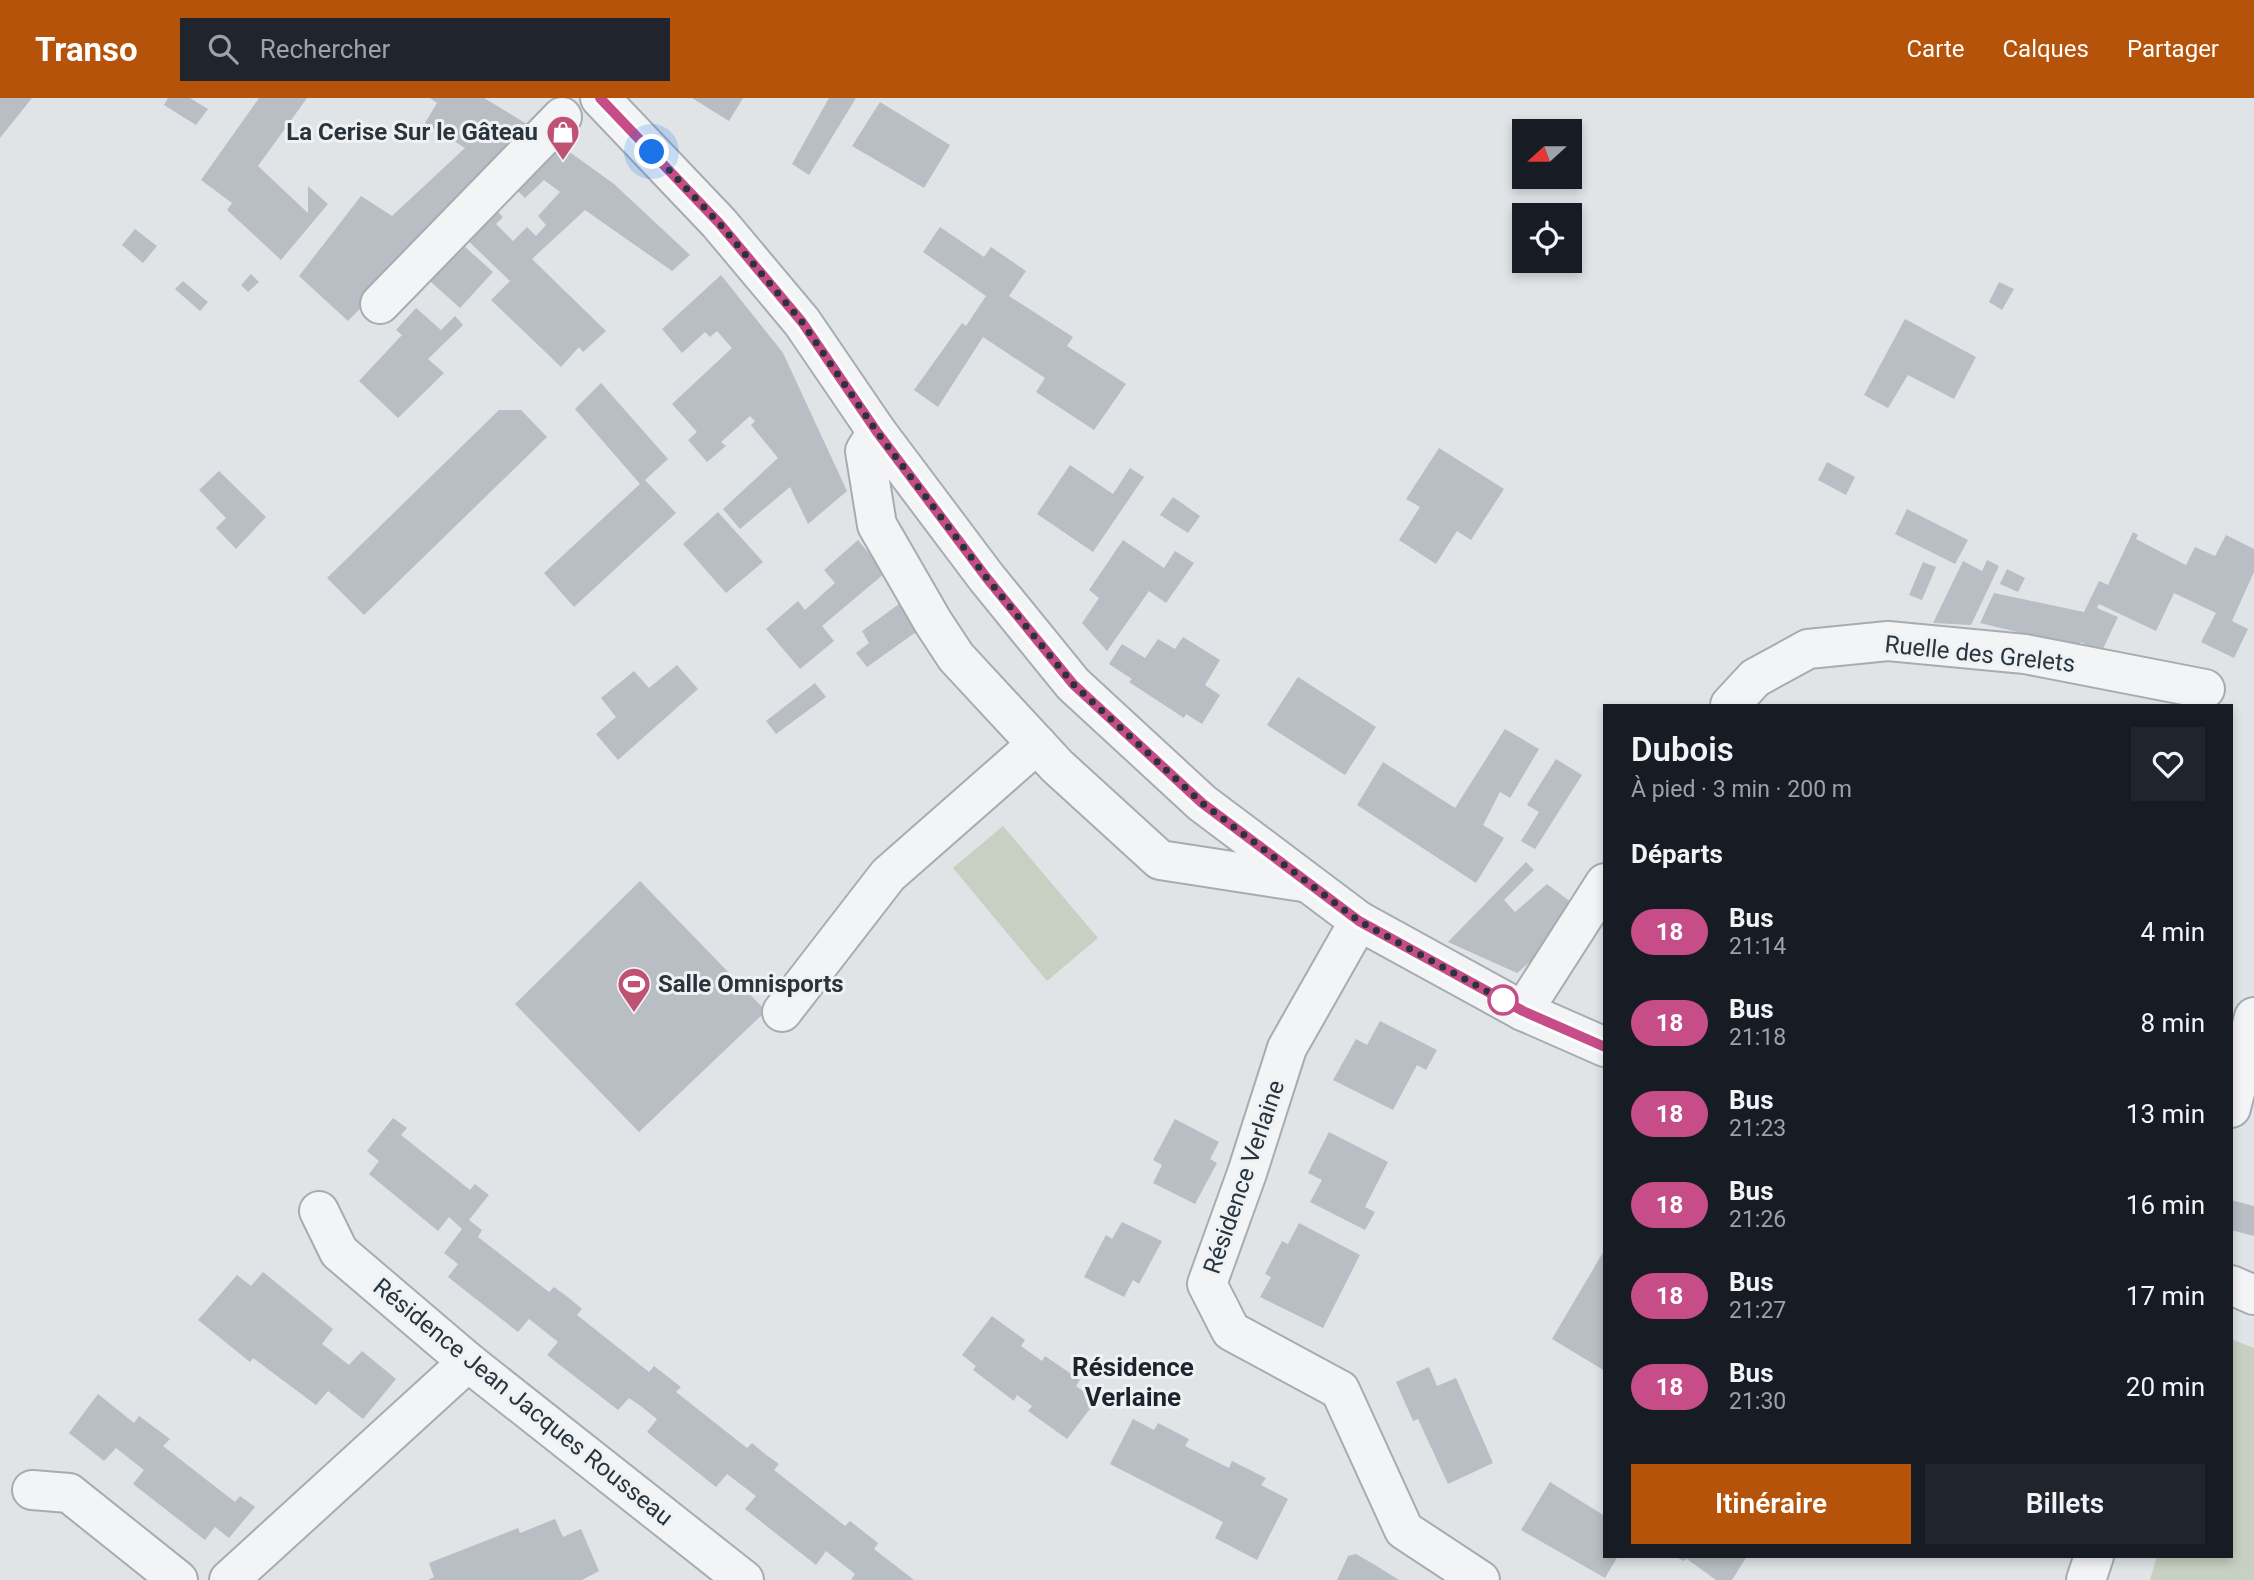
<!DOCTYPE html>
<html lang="fr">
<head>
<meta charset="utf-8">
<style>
  :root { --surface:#171b24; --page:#20242c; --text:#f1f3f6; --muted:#9ea1a6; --accent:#b45309 }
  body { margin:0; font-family:Roboto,sans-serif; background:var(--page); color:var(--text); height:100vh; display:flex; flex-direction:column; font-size:26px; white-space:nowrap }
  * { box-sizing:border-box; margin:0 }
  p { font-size:23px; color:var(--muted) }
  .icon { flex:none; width:38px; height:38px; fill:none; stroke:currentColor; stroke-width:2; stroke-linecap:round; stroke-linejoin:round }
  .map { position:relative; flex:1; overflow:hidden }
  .sheet { position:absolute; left:1603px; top:606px; width:630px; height:854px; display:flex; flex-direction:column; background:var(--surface); border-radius:0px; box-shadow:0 4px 10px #0003 }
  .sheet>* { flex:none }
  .badge { padding:0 14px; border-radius:23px; font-size:24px; line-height:46px }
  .needle { width:46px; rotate:249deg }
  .tools { position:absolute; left:1512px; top:21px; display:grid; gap:14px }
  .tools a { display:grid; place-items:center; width:70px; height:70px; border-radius:0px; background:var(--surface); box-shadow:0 4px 10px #0003; font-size:35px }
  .you { position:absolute; width:35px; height:35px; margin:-18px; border:5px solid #fff; border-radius:50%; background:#1a73e8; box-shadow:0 0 0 10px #1a73e833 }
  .map>.badge { position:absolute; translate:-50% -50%; box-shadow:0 0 0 4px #fff }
  h2 { padding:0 28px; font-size:26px; line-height:63px }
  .round { display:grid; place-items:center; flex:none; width:74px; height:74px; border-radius:0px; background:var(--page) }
  .summary { display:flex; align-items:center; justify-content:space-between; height:119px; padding:0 28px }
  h1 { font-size:33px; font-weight:600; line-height:52px }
  .primary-button { display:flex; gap:14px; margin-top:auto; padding:14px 28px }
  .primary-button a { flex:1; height:80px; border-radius:0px; background:var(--accent); color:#fff; font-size:28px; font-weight:600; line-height:80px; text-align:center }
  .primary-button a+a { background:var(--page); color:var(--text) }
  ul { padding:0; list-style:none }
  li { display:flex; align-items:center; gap:21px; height:91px; padding:0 28px }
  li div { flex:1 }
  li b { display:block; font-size:26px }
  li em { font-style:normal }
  li .badge { min-width:77px; font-weight:700; text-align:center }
  header { display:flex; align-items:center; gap:42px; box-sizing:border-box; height:98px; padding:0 35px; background:var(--accent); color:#fff }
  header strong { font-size:33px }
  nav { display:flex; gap:38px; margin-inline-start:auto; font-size:24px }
  .search { width:490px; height:63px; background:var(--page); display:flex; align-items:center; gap:18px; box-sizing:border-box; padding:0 24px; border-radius:0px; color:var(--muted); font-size:26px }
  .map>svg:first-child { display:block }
  .green { fill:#c7d0c2 }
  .building { fill:#b8bec3 }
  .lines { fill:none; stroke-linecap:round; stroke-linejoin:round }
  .minor-casing { stroke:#a6acb1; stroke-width:42 }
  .minor { stroke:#f2f4f6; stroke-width:38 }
  .line-casing { stroke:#fff; stroke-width:16 }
  .line { stroke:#c74d88; stroke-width:10 }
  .walk { stroke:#2a343d; stroke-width:7; stroke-dasharray:0 12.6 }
  .stop-dot { fill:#fff; stroke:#c74d88; stroke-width:3.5 }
  .labels { text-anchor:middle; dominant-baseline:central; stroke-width:6; stroke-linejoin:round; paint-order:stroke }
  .poi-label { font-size:24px; font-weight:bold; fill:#2a343d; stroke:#eff2f5; text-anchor:end }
  .street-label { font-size:24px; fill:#2a343d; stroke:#eff2f5 }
  .neighbourhood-label { font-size:26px; font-weight:bold; fill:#1c252e; stroke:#eff2f5 }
</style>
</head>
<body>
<header>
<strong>Transo</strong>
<div class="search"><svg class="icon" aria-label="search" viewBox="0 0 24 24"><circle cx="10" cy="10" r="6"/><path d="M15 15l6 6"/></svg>Rechercher</div>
<nav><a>Carte</a><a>Calques</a><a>Partager</a></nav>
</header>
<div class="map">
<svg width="2254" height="1482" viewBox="0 0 2254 1482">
  <rect width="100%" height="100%" fill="#e0e4e7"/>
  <!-- green -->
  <g class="green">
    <polygon points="1003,728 1098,840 1047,883 953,770"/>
    <polygon points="2231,1241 2254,1250 2254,1482 2150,1482 2157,1458 2231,1458"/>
  </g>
  <!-- building -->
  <g class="building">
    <polygon points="0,0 32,0 0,40"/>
    <polygon points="168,0 190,0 208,11 196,27 164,7"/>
    <polygon points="259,0 307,0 258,68 308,115 308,88 328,106 281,162 227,112 232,105 201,82"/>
    <polygon points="430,0 484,0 535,31 348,223 299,178 361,98 392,118 465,50 425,25 437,5"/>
    <polygon points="692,0 743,0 729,23"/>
    <polygon points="829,0 856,0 809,77 792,66"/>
    <polygon points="880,4 950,47 924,90 852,48"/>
    <polygon points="553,42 614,86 690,157 672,173 585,112 532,161 606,233 583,254 579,249 561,269 491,202 510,183 460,135 490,106 503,119 496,126 513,143 527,129 536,138 546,127 538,118 560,94 544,82 525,100 511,86"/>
    <polygon points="940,129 984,159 991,149 1026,173 1009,198 1073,239 1067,248 1126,286 1094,332 1036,294 1045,280 983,239 938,309 914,292 962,225 966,228 986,198 923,154"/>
    <polygon points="135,131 157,148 143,165 122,147"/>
    <polygon points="455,140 493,174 460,210 421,175"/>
    <polygon points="251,176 259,184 248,194 241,187"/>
    <polygon points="721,177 783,255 847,393 808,426 790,389 740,431 723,411 778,360 751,327 755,323 750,318 721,344 726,348 707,364 688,342 697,334 672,306 732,250 717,233 710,239 705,234 682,255 662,231"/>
    <polygon points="183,183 208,204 200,213 175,191"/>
    <polygon points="1999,184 2014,191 2002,212 1989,204"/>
    <polygon points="416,210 441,232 455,218 463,227 428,261 444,275 398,320 359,283 402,237 396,232"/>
    <polygon points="1905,221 1976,259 1954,301 1908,277 1888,310 1864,297"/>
    <polygon points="601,285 668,361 645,382 676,415 574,509 544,475 640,386 575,311"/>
    <polygon points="499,312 521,312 547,339 364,517 327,480"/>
    <polygon points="1439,350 1504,391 1471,442 1457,433 1436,466 1399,442 1420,409 1406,401"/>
    <polygon points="1827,364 1855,379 1846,397 1818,382"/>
    <polygon points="1070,367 1113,396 1130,370 1144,379 1093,454 1037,416"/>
    <polygon points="219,373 266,419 236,451 216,430 226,420 199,392"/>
    <polygon points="1173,399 1200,418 1188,435 1160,417"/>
    <polygon points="1907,411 1968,442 1955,466 1895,436"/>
    <polygon points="718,414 763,464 726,495 683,446"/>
    <polygon points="2133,434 2138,437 2136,441 2186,467 2195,449 2215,458 2226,437 2254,451 2254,474 2232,523 2248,531 2234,560 2201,544 2216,515 2174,495 2156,533 2099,506 2097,510 2118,519 2101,555 2081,544 2079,549 1980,525 1994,495 2084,514 2099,483 2108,487"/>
    <polygon points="858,442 885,475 822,528 834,543 800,571 766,531 798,503 805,512 835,485 824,472"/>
    <polygon points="1123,442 1164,470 1175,453 1194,465 1166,505 1149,493 1107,553 1082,525 1099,500 1089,492"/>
    <polygon points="1987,462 1999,468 1971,527 1933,525 1963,463 1982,473"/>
    <polygon points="1923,464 1936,469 1922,502 1909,497"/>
    <polygon points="2007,471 2025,480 2018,494 2000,486"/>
    <polygon points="899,506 916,534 867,569 856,555 869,545 862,533"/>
    <polygon points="1183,539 1220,562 1205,587 1220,597 1202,626 1186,616 1184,620 1129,584 1132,581 1109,566 1122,546 1145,560 1158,541 1175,551"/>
    <polygon points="677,567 698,591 618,662 596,636 616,619 601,600 634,573 649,590"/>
    <polygon points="1298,579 1376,629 1345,677 1267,627"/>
    <polygon points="815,585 826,599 776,636 766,623"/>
    <polygon points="1505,631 1539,651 1510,700 1500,694 1483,727 1504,740 1476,785 1357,707 1383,664 1455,710"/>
    <polygon points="1556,661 1582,677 1535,751 1521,743 1539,714 1527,707"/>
    <polygon points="1526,764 1534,772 1504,802 1515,814 1547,786 1580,811 1558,840 1517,875 1448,844"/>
    <polygon points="640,783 766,913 639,1034 515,906"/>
    <polygon points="1380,923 1437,952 1426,972 1417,967 1393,1012 1333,982 1356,941 1367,947"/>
    <polygon points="393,1020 407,1030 401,1037 470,1092 475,1086 489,1097 469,1122 482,1132 478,1139 549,1194 554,1189 569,1200 582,1211 577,1217 649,1274 654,1268 681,1289 676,1294 747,1350 752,1345 765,1356 779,1366 774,1372 845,1428 850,1423 878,1445 874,1451 914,1482 851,1482 855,1476 826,1453 816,1467 745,1411 756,1398 727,1376 716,1389 647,1334 657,1321 642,1309 629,1300 618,1312 547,1257 558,1244 529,1221 518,1234 448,1179 458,1166 444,1155 462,1131 449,1119 438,1133 369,1076 379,1063 367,1053"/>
    <polygon points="1175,1021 1219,1044 1210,1061 1217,1065 1195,1106 1153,1085 1162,1067 1153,1062"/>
    <polygon points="1329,1034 1388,1064 1365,1109 1375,1114 1365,1132 1310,1104 1322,1082 1308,1075"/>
    <polygon points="2231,1102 2254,1108 2254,1138 2231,1132"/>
    <polygon points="1122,1124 1162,1143 1139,1186 1133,1182 1124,1199 1084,1179 1106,1137 1112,1141"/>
    <polygon points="1299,1125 1360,1157 1323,1230 1260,1199 1271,1179 1265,1176 1282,1143 1288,1146"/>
    <polygon points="1605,1151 1605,1273 1552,1241"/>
    <polygon points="263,1174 333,1231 322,1246 349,1267 362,1253 396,1281 363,1321 328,1293 316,1307 253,1260 250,1264 198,1222 237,1177 251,1188"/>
    <polygon points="992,1218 1025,1242 1021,1248 1042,1263 1045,1258 1080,1282 1076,1288 1096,1303 1067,1341 1028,1313 1032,1308 1017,1297 1014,1303 973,1272 976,1268 962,1257"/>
    <polygon points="1429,1269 1437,1288 1456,1280 1493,1365 1448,1386 1418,1321 1413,1323 1396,1284"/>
    <polygon points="98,1296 134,1325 139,1318 170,1341 163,1348 235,1404 240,1398 255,1409 229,1440 215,1429 205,1442 133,1386 144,1372 116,1350 104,1363 69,1335"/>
    <polygon points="1133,1321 1154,1332 1158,1325 1189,1341 1185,1348 1229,1370 1232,1363 1266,1380 1261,1387 1288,1401 1257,1462 1215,1440 1223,1424 1110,1366"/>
    <polygon points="1550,1384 1605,1418 1605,1458 1618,1458 1605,1480 1521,1432"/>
    <polygon points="555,1421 563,1439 581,1431 599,1473 582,1482 428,1482 434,1479 429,1465 518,1430 520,1435"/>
    <polygon points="1356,1456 1375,1467 1399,1482 1337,1482 1348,1458"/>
    <polygon points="1675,1458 1747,1458 1732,1482 1716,1482 1687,1461 1683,1463"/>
  </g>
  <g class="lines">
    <defs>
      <g id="minor">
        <polyline points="600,0 719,125 802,224 877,334 986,479 1073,586 1202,705 1359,823 1523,913 1605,949"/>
        <polyline points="380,206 562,19"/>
        <polyline points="877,334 865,353 877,427 933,524 956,559 1057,668 1160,762 1303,784"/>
        <polyline points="1730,607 1755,580 1808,551 1888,543 2025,556 2205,591"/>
        <polyline points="1359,823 1287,950 1247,1075 1207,1186 1231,1233 1340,1292 1404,1432 1480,1482"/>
        <polyline points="1523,913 1605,785"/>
        <polyline points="782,914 888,777 1037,646"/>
        <polyline points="2231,1010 2254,919"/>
        <polyline points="319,1113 339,1154 468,1264 744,1482"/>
        <polyline points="2231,1187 2254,1197"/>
        <polyline points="32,1392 69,1395 178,1482"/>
        <polyline points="229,1482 468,1264"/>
        <polyline points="2086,1482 2094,1458"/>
      </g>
    </defs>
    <!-- minor casing -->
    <use href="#minor" class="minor-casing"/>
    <!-- minor -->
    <use href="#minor" class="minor"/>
  </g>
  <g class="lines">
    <defs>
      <polyline id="line" points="600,0 719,125 802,224 877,334 986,479 1073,586 1202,705 1359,823 1523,913 1605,949"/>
    </defs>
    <!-- line casing -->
    <use href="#line" class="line-casing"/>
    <!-- line -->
    <use href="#line" class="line"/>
    <!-- walk -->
    <polyline class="walk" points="652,54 719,125 802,224 877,334 986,479 1073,586 1202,705 1359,823 1503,902"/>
  </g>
  <!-- icons -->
  <defs>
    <symbol id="shop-pin" viewBox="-11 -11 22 30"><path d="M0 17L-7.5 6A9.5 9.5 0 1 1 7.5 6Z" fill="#bf5272" stroke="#eff2f5"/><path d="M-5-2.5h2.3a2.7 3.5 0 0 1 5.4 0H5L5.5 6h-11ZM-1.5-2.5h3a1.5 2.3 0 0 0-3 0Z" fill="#fff"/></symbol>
    <symbol id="stadium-pin" viewBox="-11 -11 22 30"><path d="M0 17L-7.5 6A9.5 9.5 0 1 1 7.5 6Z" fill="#bf5272" stroke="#eff2f5"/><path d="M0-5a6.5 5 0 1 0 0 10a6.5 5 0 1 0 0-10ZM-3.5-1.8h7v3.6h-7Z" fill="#fff"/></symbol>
  </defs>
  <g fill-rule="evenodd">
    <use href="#shop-pin" x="544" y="15" width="38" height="52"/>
    <use href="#stadium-pin" x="615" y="867" width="38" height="52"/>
  </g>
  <!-- markers -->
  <circle class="stop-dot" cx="1503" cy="902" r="14"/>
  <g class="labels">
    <!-- poi labels -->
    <g class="poi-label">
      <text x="538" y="34">La Cerise Sur le Gâteau</text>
      <text x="658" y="886" text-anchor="start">Salle Omnisports</text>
    </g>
    <!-- street labels -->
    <g class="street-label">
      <text transform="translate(1980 556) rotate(6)">Ruelle des Grelets</text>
      <text transform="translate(1244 1079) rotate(-71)">Résidence Verlaine</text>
      <text transform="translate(523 1304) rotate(39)">Résidence Jean Jacques Rousseau</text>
    </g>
    <!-- neighbourhood labels -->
    <g class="neighbourhood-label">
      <text x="1133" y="1269">Résidence<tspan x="1133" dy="30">Verlaine</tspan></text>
    </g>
  </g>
</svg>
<div class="tools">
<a><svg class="needle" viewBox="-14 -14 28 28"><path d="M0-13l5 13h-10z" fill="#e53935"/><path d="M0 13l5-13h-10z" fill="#9ea1a6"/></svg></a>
<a><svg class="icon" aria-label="locate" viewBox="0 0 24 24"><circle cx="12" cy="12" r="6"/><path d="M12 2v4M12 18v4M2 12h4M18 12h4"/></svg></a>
</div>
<div class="you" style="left:652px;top:54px"></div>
<section class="sheet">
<div class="summary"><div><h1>Dubois</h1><p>À pied · 3 min · 200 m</p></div><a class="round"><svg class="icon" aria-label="heart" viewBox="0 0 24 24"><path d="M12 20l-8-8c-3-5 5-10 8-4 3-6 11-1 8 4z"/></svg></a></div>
<h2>Départs</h2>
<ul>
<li><span class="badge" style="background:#c74d88;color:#fff">18</span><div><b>Bus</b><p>21:14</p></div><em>4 min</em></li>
<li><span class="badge" style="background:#c74d88;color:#fff">18</span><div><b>Bus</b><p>21:18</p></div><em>8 min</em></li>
<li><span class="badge" style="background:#c74d88;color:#fff">18</span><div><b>Bus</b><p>21:23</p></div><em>13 min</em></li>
<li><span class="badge" style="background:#c74d88;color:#fff">18</span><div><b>Bus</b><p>21:26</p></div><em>16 min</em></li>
<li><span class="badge" style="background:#c74d88;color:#fff">18</span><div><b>Bus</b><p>21:27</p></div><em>17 min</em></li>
<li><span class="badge" style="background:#c74d88;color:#fff">18</span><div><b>Bus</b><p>21:30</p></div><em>20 min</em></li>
</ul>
<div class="primary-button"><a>Itinéraire</a><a>Billets</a></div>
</section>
</div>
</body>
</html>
